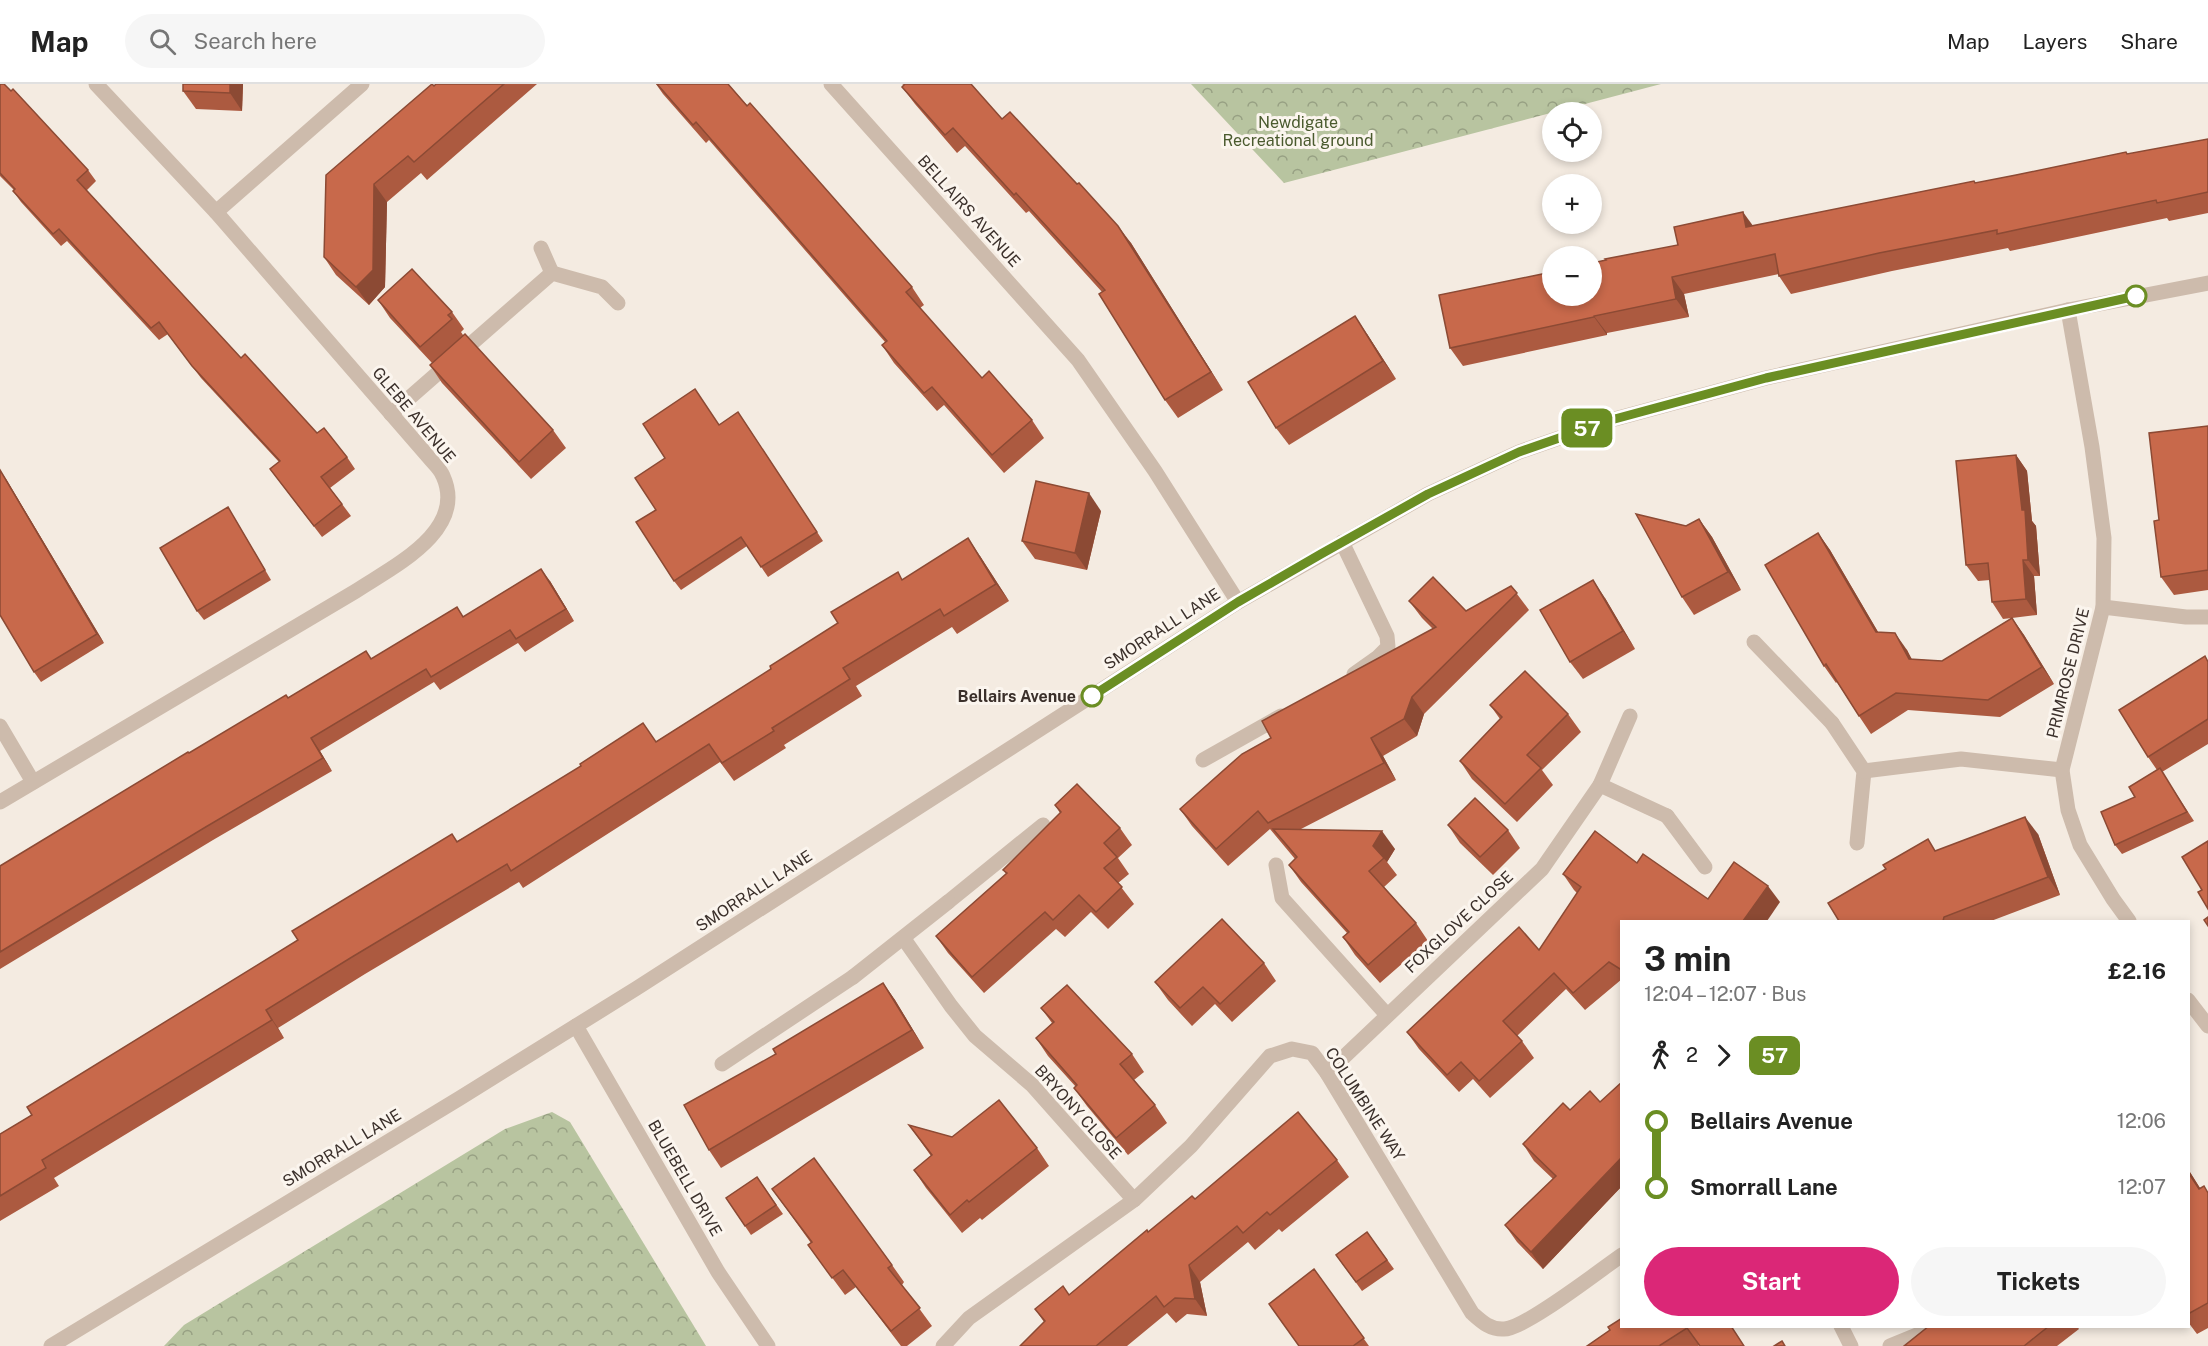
<!DOCTYPE html>
<html lang="en">
<head>
<meta charset="utf-8">
<style>
  :root { --surface:#fff; --page:#f6f6f6; --text:#222; --muted:#767676; --line:#e0e0e0; --accent:#db2777 }
  body { margin:0; font-family:"Public Sans",sans-serif; background:var(--page); color:var(--text); height:100vh; display:flex; flex-direction:column; font-size:22px; white-space:nowrap }
  * { box-sizing:border-box; margin:0 }
  p { font-size:20px; color:var(--muted) }
  .icon { flex:none; width:33px; height:33px; fill:none; stroke:currentColor; stroke-width:2; stroke-linecap:round; stroke-linejoin:round }
  .map { position:relative; flex:1; overflow:hidden }
  .details { position:absolute; left:1620px; top:836px; width:570px; height:408px; display:flex; flex-direction:column; background:var(--surface); border-radius:0px; box-shadow:0 3px 9px #0003 }
  .details>* { flex:none }
  .badge { padding:0 12px; border-radius:9px; font-size:21px; line-height:39px }
  .controls { position:absolute; left:1542px; top:18px; display:grid; gap:12px }
  .controls a { display:grid; place-items:center; width:60px; height:60px; border-radius:50%; background:var(--surface); box-shadow:0 3px 9px #0003; font-size:30px }
  .map>.badge { position:absolute; translate:-50% -50%; box-shadow:0 0 0 3px #fff }
  .legs { display:flex; align-items:center; gap:9px; height:66px; padding:0 24px; font-size:20px }
  .legs p { margin-inline-start:auto }
  .head { display:flex; align-items:center; justify-content:space-between; height:102px; padding:0 24px }
  h1 { font-size:33px; font-weight:700; line-height:45px }
  .action { display:flex; gap:12px; margin-top:auto; padding:12px 24px }
  .action a { flex:1; height:69px; border-radius:36px; background:var(--accent); color:#fff; font-size:24px; font-weight:700; line-height:69px; text-align:center }
  .action a+a { background:var(--page); color:var(--text) }
  ul { padding:0 24px; list-style:none }
  li { display:flex; align-items:center; gap:21px; height:66px; font-size:22px }
  li i { display:grid; place-items:center; width:9px; height:100%; margin:0 8px; background:currentColor }
  li i::after { content:''; width:15px; height:15px; margin:-8px; border:4px solid; border-radius:50%; background:var(--surface) }
  li p { margin-inline-start:auto }
  li:first-child i { background:linear-gradient(#0000 50%,currentColor 0) }
  li:last-child i { background:linear-gradient(currentColor 50%,#0000 0) }
  header { display:flex; align-items:center; gap:36px; box-sizing:border-box; height:84px; padding:0 30px; background:var(--surface); border-bottom:2px solid var(--line) }
  header strong { font-size:28px }
  nav { display:flex; gap:33px; margin-inline-start:auto; font-size:21px }
  .search { width:420px; height:54px; background:var(--page); display:flex; align-items:center; gap:15px; box-sizing:border-box; padding:0 21px; border-radius:33px; color:var(--muted); font-size:22px }
  .map>svg:first-child { display:block }
  .park { fill:url(#park-crowns) }
  .lines { fill:none; stroke-linecap:round; stroke-linejoin:round }
  .service { stroke:#cdbbac; stroke-width:15 }
  .minor { stroke:#cdbbac; stroke-width:15 }
  .tertiary { stroke:#cdbbac; stroke-width:15 }
  .wall { fill:#ac5a40 }
  .shaded-wall { fill:#8c4a34 }
  .building { fill:#c8694b; stroke:#8c4a34; stroke-width:1.5 }
  .line-1-casing { stroke:#fff; stroke-width:14 }
  .line-1 { stroke:#6b8e23; stroke-width:9 }
  .stop-1-dot { fill:#fff; stroke:#6b8e23; stroke-width:3 }
  .labels { text-anchor:middle; dominant-baseline:central; stroke-width:6; stroke-linejoin:round; paint-order:stroke }
  .park-label { font-size:16px; fill:#4a5a2e; stroke:#fbf5ee }
  .street-label { font-size:16px; fill:#3b302b; stroke:#fbf5ee }
  .stop-label { font-size:16px; font-weight:bold; fill:#3b302b; stroke:#fbf5ee; text-anchor:end }
</style>
</head>
<body>
<header>
<strong>Map</strong>
<div class="search"><svg class="icon" aria-label="search" viewBox="0 0 24 24"><circle cx="10" cy="10" r="6"/><path d="M15 15l6 6"/></svg>Search here</div>
<nav><a>Map</a><a>Layers</a><a>Share</a></nav>
</header>
<div class="map">
<svg width="2208" height="1262" viewBox="0 0 2208 1262">
  <defs>
    <pattern id="park-crowns" width="20" height="18" patternUnits="userSpaceOnUse" patternTransform="scale(1.5)"><rect width="20" height="18" fill="#b8c4a0"/><path d="M2 6a3 3 0 1 1 6 0M12 15a3 3 0 1 1 6 0" fill="none" stroke="#97a083"/></pattern>
  </defs>
  <rect width="100%" height="100%" fill="#f4ebe1"/>
  <!-- park -->
  <g class="park">
    <polygon points="1191,0 1661,0 1284,99"/>
    <polygon points="552,1028 570,1038 706,1262 164,1262 184,1241 505,1045"/>
  </g>
  <g class="lines">
    <!-- service -->
    <g class="service">
      <polyline points="541,164 552,189"/>
      <polyline points="391,330 552,189 602,203 618,219"/>
      <polyline points="1342,458 1387,552 1388,563 1378,573 1354,590"/>
      <polyline points="1754,558 1832,639"/>
      <polyline points="1203,676 1281,632"/>
      <polyline points="1667,732 1705,783"/>
      <polyline points="1276,781 1282,814 1387,931"/>
      <polyline points="948,818 1043,741"/>
      <polyline points="722,980 853,893"/>
      <polyline points="1841,1242 1851,1262"/>
      <polyline points="1890,1262 1939,1242"/>
    </g>
    <!-- minor -->
    <g class="minor">
      <polyline points="831,0 1078,276 1155,387 1238,518"/>
      <polyline points="216,128 362,0"/>
      <polyline points="2068,226 2092,363 2104,454 2103,523 2062,686 2068,726 2080,761 2113,815 2129,837"/>
      <polyline points="2103,523 2186,533 2208,533"/>
      <polyline points="1832,639 1864,687 1857,759"/>
      <polyline points="0,642 33,698"/>
      <polyline points="1864,687 1961,675 2062,686"/>
      <polyline points="1600,701 1667,732"/>
      <path d="M0,718L356,507C392,483 468,447 443,392C440,384 431,377 426,370L216,128L96,0"/>
      <polyline points="904,855 951,922 975,952 1032,1001 1134,1116"/>
      <polyline points="853,893 948,818"/>
      <polyline points="2188,916 2208,942"/>
      <polyline points="576,942 718,1188 768,1262"/>
      <polyline points="1327,989 1542,785 1600,701 1630,632"/>
      <path d="M943,1262L969,1234L1134,1116L1191,1062L1270,972L1292,965L1312,969L1327,989L1472,1229C1481,1237 1490,1246 1504,1245C1525,1245 1600,1186 1622,1171"/>
    </g>
    <!-- tertiary -->
    <polyline class="tertiary" points="51,1262 460,1014 637,904 1238,518 1428,410 1519,368 1611,336 1766,294 2068,226 2208,199"/>
  </g>
  <!-- wall -->
  <g class="wall">
    <polygon points="0,0 88,86 96,97 86,107 241,274 317,349 347,373 355,385 330,404 351,432 322,453 270,385 279,378 201,294 168,250 159,256 67,157 61,162 21,118 13,107 14,106 0,92"/>
    <polygon points="183,0 243,0 242,27 196,25 183,7"/>
    <polygon points="436,0 537,0 427,96 421,89 387,118 385,203 369,221 336,191 324,173"/>
    <polygon points="656,0 728,0 912,203 924,221 920,224 982,294 1032,336 1044,354 1004,389 944,321 937,327 894,279 882,261 885,258 709,56 706,59 663,10"/>
    <polygon points="902,0 971,0 1002,35 1131,159 1223,306 1178,334 1165,316 1102,208 1029,127 1026,129 965,62 957,69 915,20 902,3 904,1"/>
    <polygon points="2208,55 2208,129 2169,137 2167,134 2010,167 2008,164 1892,187 1791,210 1779,192 1779,190 1684,210 1689,233 1607,249 1607,251 1463,282 1450,264 1678,161 1753,142"/>
    <polygon points="378,216 452,228 464,245 461,248 463,251 553,346 566,364 531,395 442,299 430,281 432,279 390,234"/>
    <polygon points="1367,250 1396,295 1289,361 1276,344"/>
    <polygon points="744,337 823,457 768,493 747,462 681,506 674,497 719,340"/>
    <polygon points="2208,342 2208,506 2174,511 2161,493 2159,436"/>
    <polygon points="2016,371 2027,387 2032,437 2036,442 2040,492 2034,492 2037,531 2012,534 2024,551 2054,600 2000,633 1908,626 1871,650 1859,632 1837,598 1836,599 1824,582 1818,449 1830,466 1878,548 1907,566 1911,575 1942,577 2012,534 2003,535 1992,518 1990,496 1978,497 1966,481"/>
    <polygon points="6,395 104,559 41,598 34,588"/>
    <polygon points="1101,427 1087,486 1035,475 1022,457"/>
    <polygon points="234,433 271,496 204,536 197,527"/>
    <polygon points="1699,435 1712,453 1741,506 1694,531 1682,513 1686,442"/>
    <polygon points="980,472 1009,517 957,550 952,543 856,602 862,612 784,661 786,664 734,697 720,678 523,804 519,798 365,890 278,944 284,954 54,1094 59,1102 0,1137 0,1050 32,1031 298,856 457,757 657,657 771,585 903,496"/>
    <polygon points="550,497 574,537 525,568 518,559 440,606 434,598 320,667 332,687 213,756 0,885 0,782 190,669 288,614 366,567 371,575 457,523 463,533"/>
    <polygon points="1511,502 1529,526 1424,630 1417,652 1383,672 1396,696 1301,745 1395,765 1387,778 1397,791 1384,803 1416,839 1428,857 1380,899 1355,871 1343,853 1347,849 1301,798 1289,781 1295,775 1270,745 1228,782 1192,742 1180,725 1271,654 1433,545 1422,534 1409,517 1466,527"/>
    <polygon points="1605,514 1635,565 1583,595 1570,578"/>
    <polygon points="2208,577 2208,660 2162,688 2194,737 2122,770 2115,761 2135,713 2157,686 2148,673"/>
    <polygon points="1490,621 1568,630 1581,648 1542,686 1553,701 1517,738 1472,695 1460,677 1500,635"/>
    <polygon points="1055,721 1120,744 1132,761 1118,774 1129,790 1118,799 1134,820 1108,845 1091,828 1065,853 1056,845 984,909 948,869 936,852 1006,790 1003,786 1060,729"/>
    <polygon points="1448,741 1508,746 1520,764 1493,791 1460,759"/>
    <polygon points="2038,750 2060,811 1991,837 1839,837 1936,767"/>
    <polygon points="1637,779 1708,815 1780,818 1622,837 1622,895 1585,926 1566,905 1517,952 1522,957 1534,974 1490,1014 1473,995 1459,1008 1419,965 1407,948 1539,866 1577,809 1574,806 1563,790"/>
    <polygon points="1264,879 1276,897 1232,938 1215,920 1192,942 1168,916 1155,898"/>
    <polygon points="883,899 895,916 924,964 721,1084 709,1066 776,970"/>
    <polygon points="1041,924 1132,970 1144,988 1134,996 1155,1021 1167,1039 1128,1071 1087,1022 1074,1004 1076,1003 1048,972 1036,954 1052,939"/>
    <polygon points="1622,998 1622,1102 1543,1185 1517,1158 1505,1141 1553,1095 1534,1077 1523,1060 1570,1026 1600,1018"/>
    <polygon points="909,1041 952,1053 1037,1064 1049,1082 982,1136 980,1134 962,1149 926,1104 914,1086 931,1072"/>
    <polygon points="1337,1076 1349,1093 1282,1148 1279,1145 1255,1166 1248,1158 1200,1198 1207,1232 1187,1230 1176,1239 1167,1229 1127,1262 1021,1262 1044,1238 1035,1225 1069,1211 1148,1148 1195,1115"/>
    <polygon points="2188,1085 2200,1104 2208,1108 2208,1244 2197,1250 2188,1238"/>
    <polygon points="757,1093 783,1130 751,1151 726,1114"/>
    <polygon points="772,1105 892,1181 904,1198 902,1201 932,1242 907,1262 901,1262 856,1203 845,1211 808,1161 811,1159"/>
    <polygon points="1367,1148 1394,1185 1362,1207 1336,1171"/>
    <polygon points="1314,1185 1369,1262 1299,1262"/>
    <polygon points="1731,1242 1698,1262 1587,1262 1610,1246"/>
    <polygon points="1929,1242 2077,1242 2079,1245 2057,1262 1904,1262"/>
  </g>
  <!-- shaded-wall -->
  <g class="shaded-wall">
    <polygon points="230,0 243,0 242,27 230,9"/>
    <polygon points="374,100 387,118 385,203 369,221 356,203"/>
    <polygon points="1743,128 1756,146 1746,143"/>
    <polygon points="1118,142 1131,159 1223,306 1211,288"/>
    <polygon points="1672,193 1684,210 1689,233 1676,215"/>
    <polygon points="1355,232 1367,250 1396,295 1383,277"/>
    <polygon points="1594,232 1607,249 1607,251 1594,233"/>
    <polygon points="2016,371 2027,387 2032,437 2036,442 2040,492 2028,476"/>
    <polygon points="0,386 6,395 104,559 97,550"/>
    <polygon points="1089,409 1101,427 1087,486 1075,469"/>
    <polygon points="1699,435 1712,453 1741,506 1728,488"/>
    <polygon points="1818,449 1830,466 1888,565 1876,548"/>
    <polygon points="968,454 980,472 1009,517 996,500"/>
    <polygon points="2023,476 2034,492 2037,531 2026,515"/>
    <polygon points="541,485 550,497 574,537 566,525"/>
    <polygon points="1593,496 1605,514 1635,565 1623,547"/>
    <polygon points="2012,534 2024,551 2054,600 2042,583"/>
    <polygon points="1895,549 1907,566 1921,592 1909,575"/>
    <polygon points="1412,613 1424,630 1417,652 1404,635"/>
    <polygon points="311,654 320,667 332,687 323,674"/>
    <polygon points="1371,654 1383,672 1396,696 1384,679"/>
    <polygon points="2025,733 2038,750 2060,811 2048,793"/>
    <polygon points="1382,747 1395,765 1387,778 1373,762"/>
    <polygon points="1768,802 1780,818 1767,837 1743,837"/>
    <polygon points="883,899 895,916 924,964 912,946"/>
    <polygon points="266,926 278,944 284,954 272,936"/>
    <polygon points="1622,1073 1622,1102 1543,1185 1531,1168"/>
    <polygon points="2188,1085 2208,1117 2188,1088"/>
    <polygon points="1189,1181 1200,1198 1207,1232 1195,1215"/>
  </g>
  <!-- building -->
  <g class="building">
    <polygon points="0,0 4,0 11,7 13,5 88,86 77,96 241,274 245,270 317,349 324,344 347,373 321,393 342,420 314,442 270,385 280,377 192,282 159,238 151,244 59,145 53,150 13,107 15,105 0,89"/>
    <polygon points="183,0 230,0 230,9 183,7"/>
    <polygon points="432,0 434,2 436,0 504,0 414,78 408,72 374,100 373,186 356,203 324,173 326,91"/>
    <polygon points="657,0 728,0 747,22 750,19 912,203 906,208 982,294 989,287 1032,336 992,371 932,303 924,309 882,261 887,257 696,38 693,41"/>
    <polygon points="905,0 971,0 1002,35 1010,28 1077,100 1079,99 1118,142 1211,288 1165,316 1099,210 1105,206 1016,109 1014,111 953,44 945,51 902,3"/>
    <polygon points="2208,55 2208,108 2157,119 2156,116 1997,150 1997,146 1879,169 1779,192 1775,170 1672,193 1676,215 1594,232 1594,233 1450,264 1439,211 1552,188 1552,212 1592,212 1592,179 1606,176 1605,175 1678,161 1674,143 1743,128 1746,143 1974,97 1975,99 2016,91 2126,68 2127,70"/>
    <polygon points="412,185 452,228 448,231 452,235 420,263 378,216"/>
    <polygon points="1355,232 1383,277 1276,344 1248,298"/>
    <polygon points="465,250 553,346 519,378 430,281"/>
    <polygon points="695,305 719,341 738,328 817,448 761,483 741,453 674,497 636,438 656,426 635,394 665,374 643,340"/>
    <polygon points="2208,342 2208,486 2161,493 2154,437 2159,436 2149,349"/>
    <polygon points="2016,371 2022,426 2025,426 2028,476 2023,476 2026,515 1992,518 1988,479 1966,481 1956,377"/>
    <polygon points="0,386 97,550 34,588 0,531"/>
    <polygon points="1036,397 1089,409 1075,469 1022,457"/>
    <polygon points="228,423 265,486 197,527 160,464"/>
    <polygon points="1636,430 1686,442 1699,435 1728,488 1682,513"/>
    <polygon points="1818,449 1876,548 1895,549 1909,575 1942,577 2012,534 2042,583 1988,616 1896,609 1859,632 1826,580 1824,582 1765,481"/>
    <polygon points="968,454 996,500 944,532 940,525 843,584 850,595 772,644 774,647 722,679 709,660 511,787 507,780 352,873 266,926 272,936 42,1076 46,1084 0,1112 0,1050 32,1031 27,1023 298,856 292,847 452,750 457,758 581,682 580,680 643,639 656,658 771,585 770,582 838,539 831,528 898,488 902,496"/>
    <polygon points="541,485 566,525 516,555 510,546 431,593 426,585 311,654 323,674 204,744 0,868 0,782 188,668 189,669 286,611 288,614 366,567 371,575 457,523 463,533"/>
    <polygon points="1433,493 1466,527 1511,502 1517,509 1412,613 1404,635 1371,654 1384,679 1268,739 1258,727 1216,765 1180,725 1242,670 1271,654 1262,637 1436,543 1409,517"/>
    <polygon points="1593,496 1623,547 1570,578 1540,526"/>
    <polygon points="2205,572 2208,578 2208,635 2148,673 2119,626"/>
    <polygon points="1525,587 1568,630 1527,671 1541,684 1505,720 1460,677 1502,633 1490,621"/>
    <polygon points="2160,684 2187,728 2115,761 2101,728 2135,713 2129,703"/>
    <polygon points="1077,700 1120,744 1104,759 1117,773 1104,784 1122,803 1096,828 1079,811 1053,836 1045,828 972,893 936,852 1007,789 1003,786 1061,728 1055,721"/>
    <polygon points="1475,714 1508,746 1480,773 1448,741"/>
    <polygon points="2025,733 2048,793 1944,833 1943,837 1839,837 1828,819 1886,785 1883,781 1928,755 1935,767"/>
    <polygon points="1273,745 1382,747 1373,762 1384,774 1369,787 1416,839 1368,881 1343,853 1349,848 1289,781 1297,773"/>
    <polygon points="1595,747 1637,779 1643,770 1708,815 1734,778 1768,802 1743,837 1622,837 1622,883 1620,885 1609,878 1573,909 1554,889 1503,937 1522,957 1479,997 1461,978 1447,991 1407,948 1519,843 1539,866 1581,803 1563,790"/>
    <polygon points="2208,757 2208,825 2198,808 2202,806 2182,773"/>
    <polygon points="2208,833 2208,842 2204,836"/>
    <polygon points="1222,835 1264,879 1220,920 1203,903 1180,924 1155,898"/>
    <polygon points="883,899 912,946 709,1066 684,1021 776,970 773,965"/>
    <polygon points="1067,901 1132,970 1120,980 1155,1021 1116,1054 1074,1004 1077,1001 1036,954 1054,938 1041,924"/>
    <polygon points="1622,998 1622,1073 1531,1168 1505,1141 1556,1092 1523,1060 1563,1019 1570,1026 1590,1007 1600,1018"/>
    <polygon points="999,1016 1037,1064 969,1118 967,1116 950,1131 914,1086 932,1071 909,1041 952,1053"/>
    <polygon points="1298,1028 1337,1076 1270,1131 1267,1128 1243,1149 1237,1142 1189,1181 1195,1215 1175,1214 1164,1223 1156,1212 1096,1262 1020,1262 1045,1237 1035,1225 1063,1202 1069,1211 1147,1146 1148,1148 1192,1112 1195,1115"/>
    <polygon points="814,1074 892,1181 888,1184 920,1224 891,1247 843,1186 832,1194 808,1161 812,1158 772,1105"/>
    <polygon points="2188,1088 2199,1105 2204,1102 2208,1109 2208,1219 2188,1230"/>
    <polygon points="757,1093 776,1121 745,1142 726,1114"/>
    <polygon points="1367,1148 1387,1176 1356,1198 1336,1171"/>
    <polygon points="1314,1185 1364,1254 1353,1262 1299,1262 1269,1220"/>
    <polygon points="1622,1234 1622,1242 1731,1242 1744,1262 1700,1262 1687,1244 1659,1262 1587,1262 1610,1246 1608,1243"/>
    <polygon points="1929,1242 2049,1242 2024,1262 1904,1262"/>
    <polygon points="1782,1257 1785,1262 1774,1262"/>
  </g>
  <g class="lines">
    <defs>
      <polyline id="line-1" points="1092,612 1238,518 1321,470 1428,410 1519,368 1611,336 1766,294 2136,212"/>
    </defs>
    <!-- line-1 casing -->
    <use href="#line-1" class="line-1-casing"/>
    <!-- line-1 -->
    <use href="#line-1" class="line-1"/>
  </g>
  <!-- markers -->
  <g class="stop-1-dot">
    <circle cx="2136" cy="212" r="10"/>
    <circle cx="1092" cy="612" r="10"/>
  </g>
  <g class="labels">
    <!-- park labels -->
    <g class="park-label">
      <text x="1298" y="38">Newdigate<tspan x="1298" dy="18">Recreational ground</tspan></text>
    </g>
    <!-- street labels -->
    <g class="street-label">
      <text transform="translate(969 127) rotate(48)">BELLAIRS AVENUE</text>
      <text transform="translate(414 331) rotate(50)">GLEBE AVENUE</text>
      <text transform="translate(1162 545) rotate(-33)">SMORRALL LANE</text>
      <text transform="translate(2068 589) rotate(-76)">PRIMROSE DRIVE</text>
      <text transform="translate(754 807) rotate(-33)">SMORRALL LANE</text>
      <text transform="translate(1459 838) rotate(-43)">FOXGLOVE CLOSE</text>
      <text transform="translate(1365 1020) rotate(57)">COLUMBINE WAY</text>
      <text transform="translate(1078 1028) rotate(48)">BRYONY CLOSE</text>
      <text transform="translate(342 1064) rotate(-31)">SMORRALL LANE</text>
      <text transform="translate(685 1094) rotate(60)">BLUEBELL DRIVE</text>
    </g>
    <!-- stop labels -->
    <g class="stop-label">
      <text x="1076" y="612">Bellairs Avenue</text>
    </g>
  </g>
</svg>
<div class="controls">
<a><svg class="icon" aria-label="locate" viewBox="0 0 24 24"><circle cx="12" cy="12" r="6"/><path d="M12 2v4M12 18v4M2 12h4M18 12h4"/></svg></a>
<a>+</a>
<a>−</a>
</div>
<b class="badge" style="left:1587px;top:344px;background:#6b8e23;color:#fff">57</b>
<section class="details">
<div class="head"><div><h1>3 min</h1><p>12:04 – 12:07 · Bus</p></div><b>£2.16</b></div>
<div class="legs"><svg class="icon" aria-label="walk" viewBox="0 0 24 24"><circle cx="13" cy="4" r="2"/><path d="M13 8l-2 6 4 7M11 14l-3 7M7 12l3-4h3l4 4"/></svg>2<svg class="icon" aria-label="forward" viewBox="0 0 24 24"><path d="M9 5l7 7-7 7"/></svg><b class="badge" style="background:#6b8e23;color:#fff">57</b></div>
<ul>
<li><i style="color:#6b8e23"></i><b>Bellairs Avenue</b><p>12:06</p></li>
<li><i style="color:#6b8e23"></i><b>Smorrall Lane</b><p>12:07</p></li>
</ul>
<div class="action"><a>Start</a><a>Tickets</a></div>
</section>
</div>
</body>
</html>
